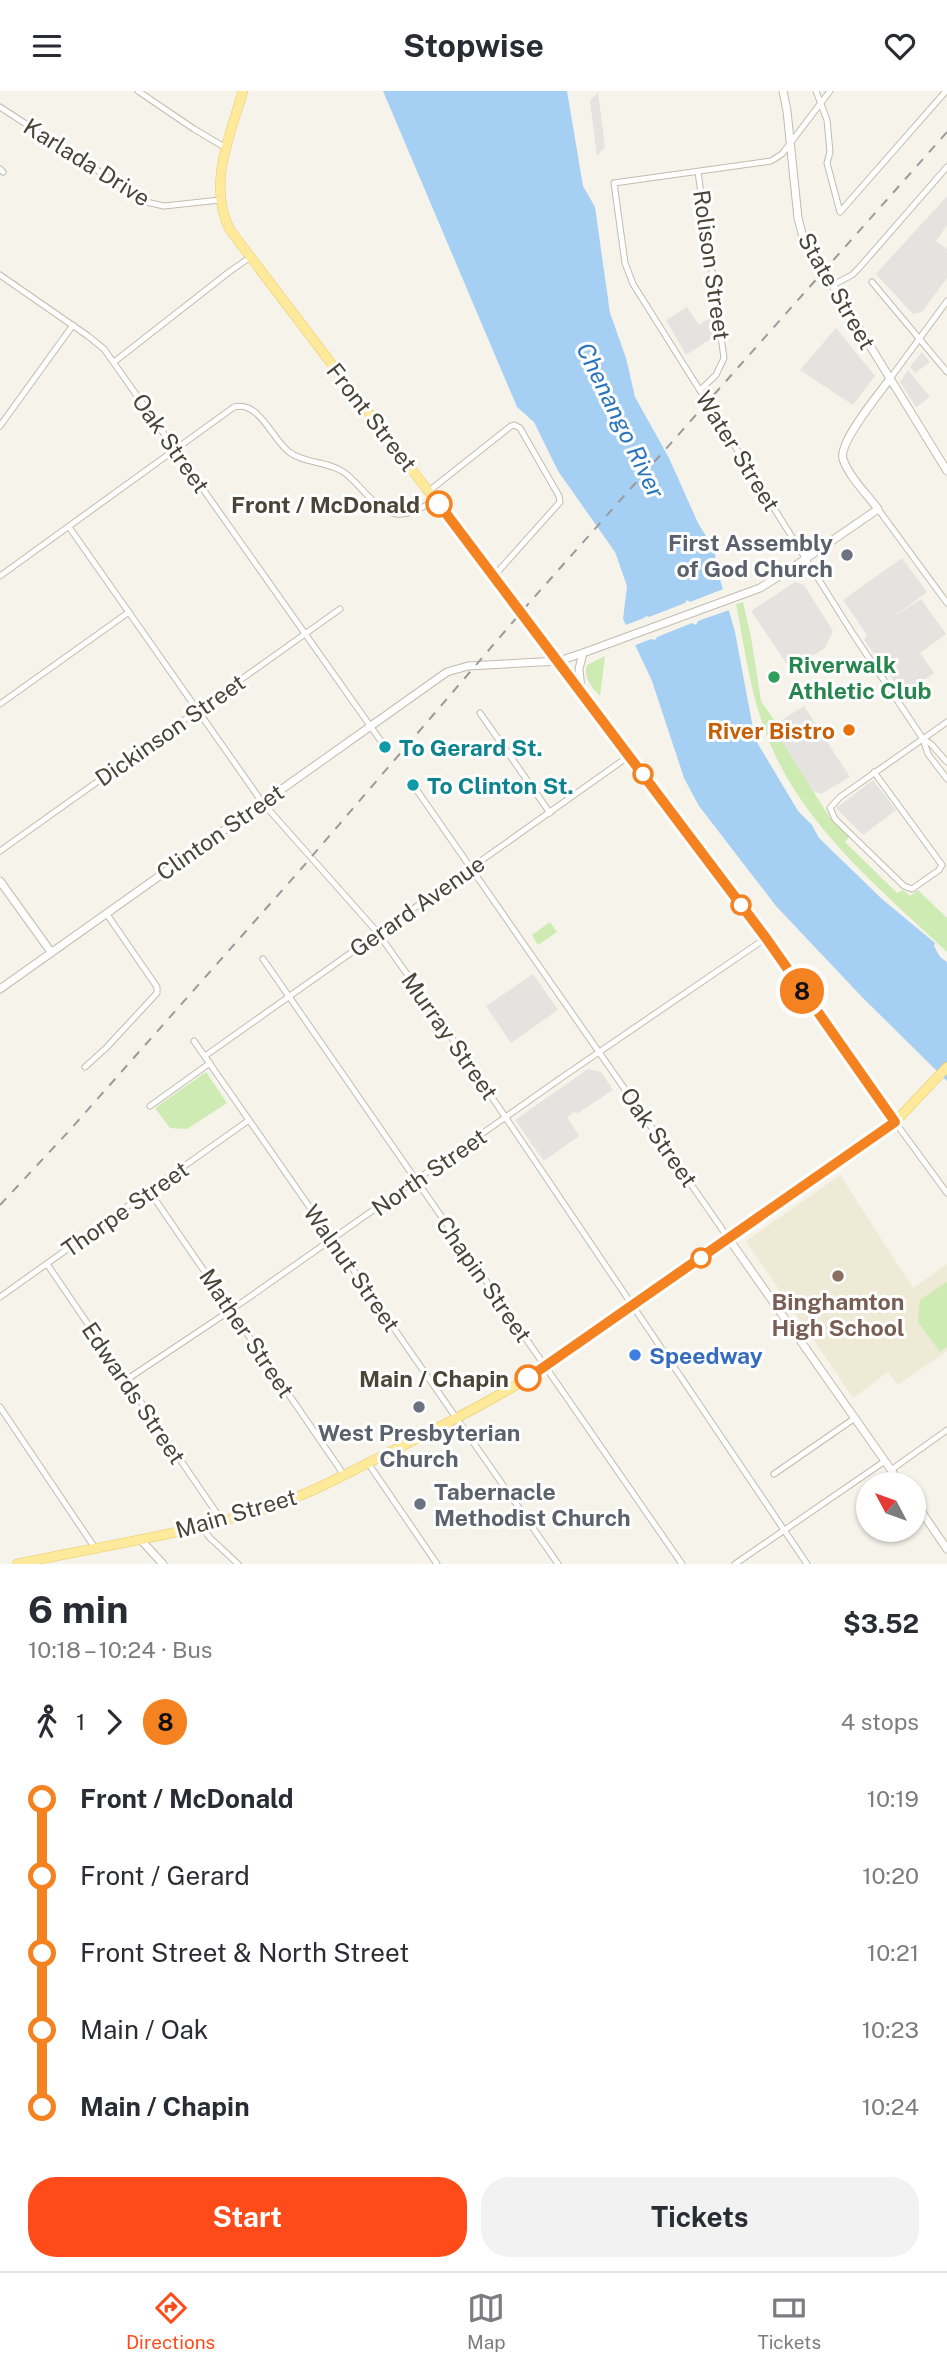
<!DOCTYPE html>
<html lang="en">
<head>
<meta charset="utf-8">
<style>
  :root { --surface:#fff; --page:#f2f2f3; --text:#2b2b33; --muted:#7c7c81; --line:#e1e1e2; --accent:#ff4b19 }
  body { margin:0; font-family:"Public Sans",sans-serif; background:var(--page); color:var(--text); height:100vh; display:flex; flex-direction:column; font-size:26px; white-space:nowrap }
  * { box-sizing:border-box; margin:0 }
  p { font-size:23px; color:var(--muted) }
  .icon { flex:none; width:38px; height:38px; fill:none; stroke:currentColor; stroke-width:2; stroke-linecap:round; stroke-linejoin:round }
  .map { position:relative; height:1473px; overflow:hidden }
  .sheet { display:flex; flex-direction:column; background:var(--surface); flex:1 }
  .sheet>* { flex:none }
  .badge { padding:0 14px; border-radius:23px; font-size:24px; line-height:46px }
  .needle { width:46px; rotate:311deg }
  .fabs { position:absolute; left:856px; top:1381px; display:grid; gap:14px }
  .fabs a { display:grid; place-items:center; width:70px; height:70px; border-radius:50%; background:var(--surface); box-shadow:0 2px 5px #0004; font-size:35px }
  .map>.badge { position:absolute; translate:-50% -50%; box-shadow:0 0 0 4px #fff }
  .legs { display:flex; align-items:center; gap:10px; height:77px; padding:0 28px; font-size:23px }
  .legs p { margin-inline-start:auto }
  .summary { display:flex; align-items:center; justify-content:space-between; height:119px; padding:0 28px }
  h1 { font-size:38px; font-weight:700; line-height:52px }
  .cta { display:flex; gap:14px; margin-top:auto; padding:14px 28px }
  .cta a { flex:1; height:80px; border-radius:28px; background:var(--accent); color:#fff; font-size:28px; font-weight:700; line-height:80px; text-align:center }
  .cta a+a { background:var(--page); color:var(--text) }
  ul { padding:0 28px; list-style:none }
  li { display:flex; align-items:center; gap:24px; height:77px; font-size:26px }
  li i { display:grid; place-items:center; width:10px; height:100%; margin:0 9px; background:currentColor }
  li i::after { content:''; width:18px; height:18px; margin:-9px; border:5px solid; border-radius:50%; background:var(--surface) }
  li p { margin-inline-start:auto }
  li:first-child i { background:linear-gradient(#0000 50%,currentColor 0) }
  li:last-child i { background:linear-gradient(currentColor 50%,#0000 0) }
  header { display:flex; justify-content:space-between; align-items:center; height:91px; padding:0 28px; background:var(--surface); font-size:32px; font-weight:700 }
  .menu { display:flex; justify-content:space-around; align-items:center; height:98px; border-top:2px solid var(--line); background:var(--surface); font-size:19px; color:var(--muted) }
  .menu a { display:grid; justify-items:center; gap:4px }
  .menu .selected { color:var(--accent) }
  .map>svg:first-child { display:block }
  .education { fill:#efead5 }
  .green { fill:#ceebb3 }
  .parking { fill:#e5e3df }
  .water { fill:#a6cff4 }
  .pier { fill:#f6f3eb }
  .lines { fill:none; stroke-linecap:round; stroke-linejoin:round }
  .minor-casing { stroke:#c2bcad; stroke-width:7 }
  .tertiary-casing { stroke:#c2bcad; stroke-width:9 }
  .primary-casing { stroke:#e9cb66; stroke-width:10 }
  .minor { stroke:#fff; stroke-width:5 }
  .tertiary { stroke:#fff; stroke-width:7 }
  .primary { stroke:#ffe99b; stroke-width:9 }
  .rail { stroke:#9a9a9a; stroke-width:2; stroke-dasharray:9 9; stroke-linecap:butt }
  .line-1-casing { stroke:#fff; stroke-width:16 }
  .line-1 { stroke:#f58220; stroke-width:10 }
  .stop-1-dot { fill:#fff; stroke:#f58220; stroke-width:3.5 }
  .worship-dot { fill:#6b7280; stroke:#fff; stroke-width:2.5 }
  .leisure-dot { fill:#2e9e5b; stroke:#fff; stroke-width:2.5 }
  .food-dot { fill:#e8710a; stroke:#fff; stroke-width:2.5 }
  .culture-dot { fill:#0f9aa8; stroke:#fff; stroke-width:2.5 }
  .education-dot { fill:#8d6e63; stroke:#fff; stroke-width:2.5 }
  .shop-dot { fill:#3f7fe0; stroke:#fff; stroke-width:2.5 }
  .labels { text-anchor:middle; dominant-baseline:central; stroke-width:6; stroke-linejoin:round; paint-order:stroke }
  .street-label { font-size:23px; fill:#4b4538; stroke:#fff }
  .stop-label { font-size:23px; font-weight:bold; fill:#4b4538; stroke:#fff; text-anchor:end }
  .worship-label { font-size:23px; font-weight:bold; fill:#5b616d; stroke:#fff; text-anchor:end }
  .leisure-label { font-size:23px; font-weight:bold; fill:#27864d; stroke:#fff; text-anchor:start }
  .food-label { font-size:23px; font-weight:bold; fill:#c56008; stroke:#fff; text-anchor:end }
  .culture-label { font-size:23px; font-weight:bold; fill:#0d838f; stroke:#fff; text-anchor:start }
  .education-label { font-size:23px; font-weight:bold; fill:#785e54; stroke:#fff }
  .shop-label { font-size:23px; font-weight:bold; fill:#366cbe; stroke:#fff; text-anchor:start }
  .water-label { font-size:24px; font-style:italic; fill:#2b75bd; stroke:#fff }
</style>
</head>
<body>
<header><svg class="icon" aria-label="menu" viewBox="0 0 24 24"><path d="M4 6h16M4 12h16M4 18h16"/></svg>Stopwise<svg class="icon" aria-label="heart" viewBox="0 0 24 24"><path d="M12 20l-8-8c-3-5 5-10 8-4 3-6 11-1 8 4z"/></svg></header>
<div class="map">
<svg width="947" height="1473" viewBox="0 0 947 1473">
  <rect width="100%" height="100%" fill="#f6f3eb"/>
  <!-- education -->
  <polygon class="education" points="840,1084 913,1197 947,1173 947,1260 898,1294 888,1281 853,1307 746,1150"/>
  <!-- green -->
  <g class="green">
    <path d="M743,511L751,546L761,610L776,632L775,639L830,727L849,746L845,751L897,802L903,799L910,805L918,799L947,827V861C876,794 795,729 763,634C749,595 744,553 736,513Z"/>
    <path d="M605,565L600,605C592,596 583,587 587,574Z"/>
    <polygon points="550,831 557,841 538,854 532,844"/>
    <polygon points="206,981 227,1012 187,1038 170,1037 155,1017"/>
    <polygon points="947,1191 947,1256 940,1261 918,1231 920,1209"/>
  </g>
  <!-- parking -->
  <g class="parking">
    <polygon points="598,1 605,56 597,65 590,10"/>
    <polygon points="947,105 947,134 936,150 947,158 947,187 922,221 913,223 876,183"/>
    <polygon points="687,216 699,234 710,227 715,245 686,264 666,229"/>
    <polygon points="836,237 875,285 853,314 800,279"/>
    <polygon points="922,261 930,271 915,282 910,276"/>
    <polygon points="908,279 930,306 916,316 900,291"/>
    <polygon points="902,467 927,501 892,527 921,508 946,543 920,562 934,582 904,604 864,549 867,544 843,509"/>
    <polygon points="795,491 804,494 833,540 825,557 790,578 751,520"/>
    <polygon points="804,615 850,686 821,703 813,700 775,639 777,632"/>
    <polygon points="873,689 896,719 863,744 836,717"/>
    <polygon points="533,883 558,919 511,952 486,915"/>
    <polygon points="588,978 601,981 613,999 578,1022 574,1021 567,1026 579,1045 544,1070 515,1029"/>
  </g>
  <!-- water -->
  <polygon class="water" points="383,0 567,0 583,95 595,116 610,222 626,267 635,306 669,367 698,432 715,460 716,474 735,541 755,648 798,720 812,734 819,747 882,808 935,852 934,855 940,866 947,871 947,990 862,906 776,815 699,715 684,687 652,590 623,528 627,495 615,461 558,380 534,331 517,316"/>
  <!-- pier -->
  <polygon class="pier" points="726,497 732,518 698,530 696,534 692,532 657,546 655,549 651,548 633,555 623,535 644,527 646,525 649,526 685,512 687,509 690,511"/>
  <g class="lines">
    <defs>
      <g id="minor">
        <polyline points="138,0 194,38 226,57"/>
        <polyline points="816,0 827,29 830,61 827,72 840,121 946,0"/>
        <polyline points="830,0 782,63 771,70 614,92 625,172 633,193 853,543 923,648 928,663 947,688"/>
        <polyline points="0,16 146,111 164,115 220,109"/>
        <polyline points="0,78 3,81"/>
        <polyline points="698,81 724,267 716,284 700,299"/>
        <polyline points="0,184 88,245 104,258 383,653"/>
        <polyline points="872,191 947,281"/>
        <polyline points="831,195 852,184 859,177 947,76"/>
        <polyline points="114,271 229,181 249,167"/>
        <polyline points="889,289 947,210"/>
        <polyline points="0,335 73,234"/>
        <polyline points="429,400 511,335 514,334 520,337 559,405 560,411 494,485"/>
        <polyline points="878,418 947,512"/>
        <polyline points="69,436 262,711 378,842 452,947 807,1473"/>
        <path d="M0,485L234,316C259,309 272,348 289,361C305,373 329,370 345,382C361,394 375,419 396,423C410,425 424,415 436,409"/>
        <polyline points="0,613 129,521"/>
        <polyline points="480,622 550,722"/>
        <polyline points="923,648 931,653 947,671"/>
        <polyline points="874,681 942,774 939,779 912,798 904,795 835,728 830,717 840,706 947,631"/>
        <polyline points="416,698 729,1148"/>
        <polyline points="0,760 340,518"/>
        <polyline points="263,868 682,1473"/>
        <polyline points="194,950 558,1473"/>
        <polyline points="205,965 629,665"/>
        <polyline points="85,976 106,957 157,902 157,896 106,822"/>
        <polyline points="150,1015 210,972"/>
        <polyline points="895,1031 947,1102"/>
        <polyline points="150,1101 344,1384"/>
        <polyline points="47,1173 222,1430"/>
        <polyline points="0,1206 249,1029"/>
        <polyline points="126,1289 231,1219 564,985 766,847"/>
        <polyline points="0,1316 95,1457"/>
        <polyline points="368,1372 437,1473"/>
        <polyline points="891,1379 947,1339"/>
        <polyline points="774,1383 855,1327"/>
        <polyline points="202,1436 209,1446 238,1473"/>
        <polyline points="735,1473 885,1370"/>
      </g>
      <g id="tertiary">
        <polyline points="783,0 787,20 798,127 803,146 947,380"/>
        <polyline points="581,599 579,578 583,562"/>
        <polyline points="0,790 51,861"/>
        <path d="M0,898L447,581L468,575L559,570L583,562L760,497L795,475L878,418C867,403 849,386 843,368C838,352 878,304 889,289"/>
        <polyline points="729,1148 901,1393"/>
        <polyline points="914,1410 947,1458"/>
        <polyline points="140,1448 163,1473"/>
      </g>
      <g id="primary">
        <path d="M243,0C230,45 207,94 230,139L668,716L766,847L895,1031"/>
        <path d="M17,1473C97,1456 179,1444 257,1420C300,1408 340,1386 380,1366C431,1341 481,1315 530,1286L895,1031L947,976"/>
      </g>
    </defs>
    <!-- minor casing -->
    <use href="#minor" class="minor-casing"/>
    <!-- tertiary casing -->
    <use href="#tertiary" class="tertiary-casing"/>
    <!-- primary casing -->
    <use href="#primary" class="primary-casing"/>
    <!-- minor -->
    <use href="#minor" class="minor"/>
    <!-- tertiary -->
    <use href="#tertiary" class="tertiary"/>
    <!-- primary -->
    <use href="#primary" class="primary"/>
    <!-- rail -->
    <polyline class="rail" points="0,1114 69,1040 301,778 530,511 947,41"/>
  </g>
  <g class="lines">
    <defs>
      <polyline id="line-1" points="439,413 766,847 895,1031 528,1287"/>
    </defs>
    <!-- line-1 casing -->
    <use href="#line-1" class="line-1-casing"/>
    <!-- line-1 -->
    <use href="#line-1" class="line-1"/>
  </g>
  <!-- markers -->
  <g class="stop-1-dot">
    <circle cx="439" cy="413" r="12"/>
    <circle cx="643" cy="683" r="9"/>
    <circle cx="741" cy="814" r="9"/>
    <circle cx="701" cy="1167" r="9"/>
    <circle cx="528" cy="1287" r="12"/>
  </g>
  <g class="worship-dot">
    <circle cx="847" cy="464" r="7"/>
    <circle cx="419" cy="1316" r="7"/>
    <circle cx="420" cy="1413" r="7"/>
  </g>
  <circle class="leisure-dot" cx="774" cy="586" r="7"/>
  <circle class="food-dot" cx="849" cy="639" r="7"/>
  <g class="culture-dot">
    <circle cx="385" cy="656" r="7"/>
    <circle cx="413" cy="694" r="7"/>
  </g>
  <circle class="education-dot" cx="838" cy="1185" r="7"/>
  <circle class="shop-dot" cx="635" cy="1264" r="7"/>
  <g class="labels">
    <!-- street labels -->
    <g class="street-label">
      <text transform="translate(87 71) rotate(32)">Karlada Drive</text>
      <text transform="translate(712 174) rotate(82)">Rolison Street</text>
      <text transform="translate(837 200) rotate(60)">State Street</text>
      <text transform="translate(372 326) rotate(52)">Front Street</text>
      <text transform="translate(171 352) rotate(55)">Oak Street</text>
      <text transform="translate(738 360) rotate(58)">Water Street</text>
      <text transform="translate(170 639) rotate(-35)">Dickinson Street</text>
      <text transform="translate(220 741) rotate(-35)">Clinton Street</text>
      <text transform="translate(417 815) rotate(-35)">Gerard Avenue</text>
      <text transform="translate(450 945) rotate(55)">Murray Street</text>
      <text transform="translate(659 1046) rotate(55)">Oak Street</text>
      <text transform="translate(429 1081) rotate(-35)">North Street</text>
      <text transform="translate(125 1118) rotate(-35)">Thorpe Street</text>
      <text transform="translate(352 1177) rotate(55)">Walnut Street</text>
      <text transform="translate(484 1188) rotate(55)">Chapin Street</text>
      <text transform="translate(247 1242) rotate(56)">Mather Street</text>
      <text transform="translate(134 1302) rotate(56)">Edwards Street</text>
      <text transform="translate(236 1422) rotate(-16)">Main Street</text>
    </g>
    <!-- stop labels -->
    <g class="stop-label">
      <text x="420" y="413">Front / McDonald</text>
      <text x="509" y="1287">Main / Chapin</text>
    </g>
    <!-- worship labels -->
    <g class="worship-label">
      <text x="833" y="451">First Assembly<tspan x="833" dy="26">of God Church</tspan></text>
      <text x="419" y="1341" text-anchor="middle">West Presbyterian<tspan x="419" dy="26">Church</tspan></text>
      <text x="434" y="1400" text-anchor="start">Tabernacle<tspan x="434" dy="26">Methodist Church</tspan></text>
    </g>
    <!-- leisure labels -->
    <g class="leisure-label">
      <text x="788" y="573">Riverwalk<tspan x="788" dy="26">Athletic Club</tspan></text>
    </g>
    <!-- food labels -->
    <g class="food-label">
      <text x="835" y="639">River Bistro</text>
    </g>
    <!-- culture labels -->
    <g class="culture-label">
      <text x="399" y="656">To Gerard St.</text>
      <text x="427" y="694">To Clinton St.</text>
    </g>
    <!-- education labels -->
    <g class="education-label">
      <text x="838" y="1210">Binghamton<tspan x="838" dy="26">High School</tspan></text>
    </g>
    <!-- shop labels -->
    <g class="shop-label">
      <text x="649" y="1264">Speedway</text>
    </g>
    <!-- water labels -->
    <g class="water-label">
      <text transform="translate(621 329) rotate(64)">Chenango River</text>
    </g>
  </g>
</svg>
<div class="fabs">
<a><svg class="needle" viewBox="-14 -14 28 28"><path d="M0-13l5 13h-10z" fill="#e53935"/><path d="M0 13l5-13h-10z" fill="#7c7c81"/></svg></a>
</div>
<b class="badge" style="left:802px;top:900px;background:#f58220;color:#111">8</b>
</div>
<section class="sheet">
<div class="summary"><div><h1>6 min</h1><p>10:18 – 10:24 · Bus</p></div><b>$3.52</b></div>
<div class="legs"><svg class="icon" aria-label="walk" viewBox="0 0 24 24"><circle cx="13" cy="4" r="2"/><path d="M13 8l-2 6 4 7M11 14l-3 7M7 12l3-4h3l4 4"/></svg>1<svg class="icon" aria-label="forward" viewBox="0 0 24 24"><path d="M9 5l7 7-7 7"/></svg><b class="badge" style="background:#f58220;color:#111">8</b><p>4 stops</p></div>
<ul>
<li><i style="color:#f58220"></i><b>Front / McDonald</b><p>10:19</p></li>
<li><i style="color:#f58220"></i><span>Front / Gerard</span><p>10:20</p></li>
<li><i style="color:#f58220"></i><span>Front Street &amp; North Street</span><p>10:21</p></li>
<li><i style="color:#f58220"></i><span>Main / Oak</span><p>10:23</p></li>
<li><i style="color:#f58220"></i><b>Main / Chapin</b><p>10:24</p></li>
</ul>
<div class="cta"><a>Start</a><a>Tickets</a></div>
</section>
<nav class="menu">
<a class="selected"><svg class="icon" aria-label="directions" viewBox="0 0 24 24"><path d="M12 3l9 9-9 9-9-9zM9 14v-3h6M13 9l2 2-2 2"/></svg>Directions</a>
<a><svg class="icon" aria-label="map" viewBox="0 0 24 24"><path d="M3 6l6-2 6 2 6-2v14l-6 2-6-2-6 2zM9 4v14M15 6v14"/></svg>Map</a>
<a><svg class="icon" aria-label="tickets" viewBox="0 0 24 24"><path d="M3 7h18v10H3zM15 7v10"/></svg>Tickets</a>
</nav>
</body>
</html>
